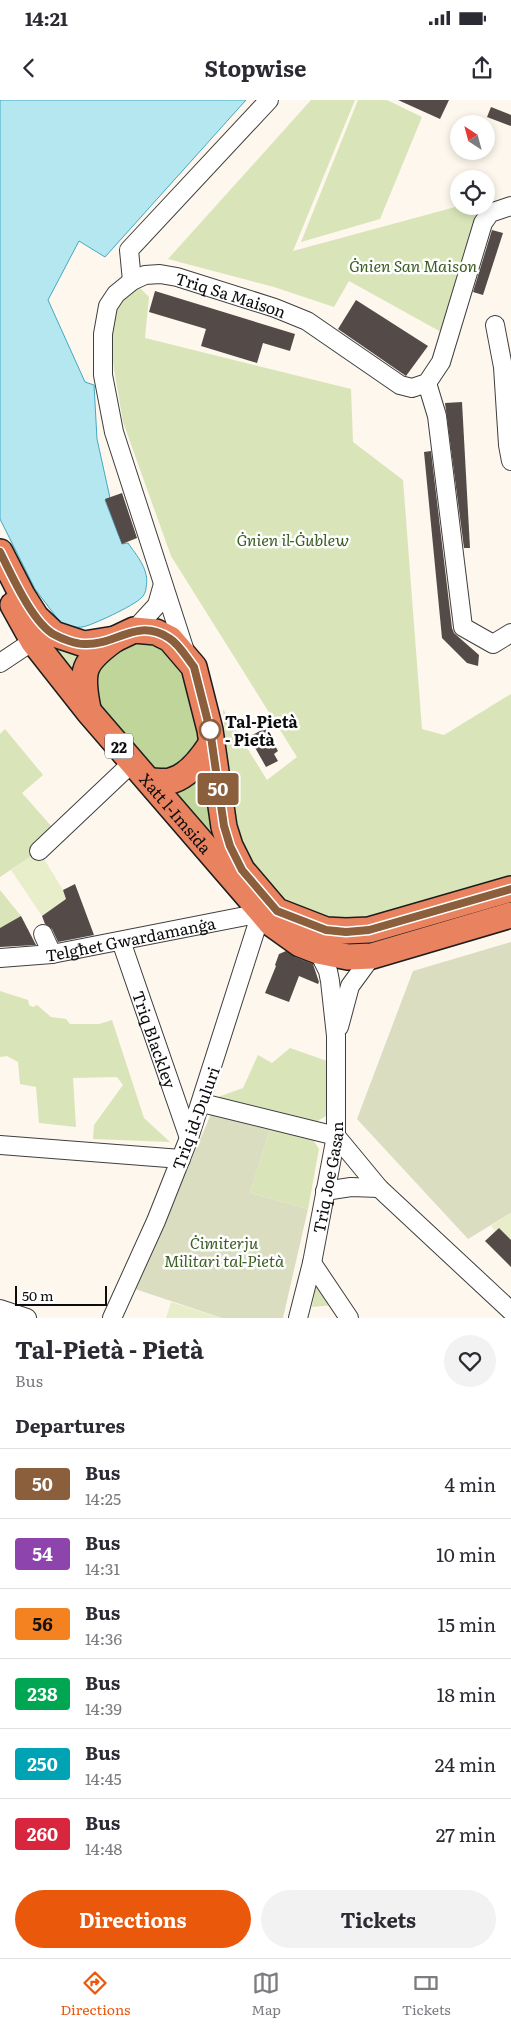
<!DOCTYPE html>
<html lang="en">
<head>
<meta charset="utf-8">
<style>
  :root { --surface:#fff; --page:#f2f2f3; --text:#2b2b33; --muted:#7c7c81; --line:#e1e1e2; --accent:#ea580c }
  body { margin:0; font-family:Literata,serif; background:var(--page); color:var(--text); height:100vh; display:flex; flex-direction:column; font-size:19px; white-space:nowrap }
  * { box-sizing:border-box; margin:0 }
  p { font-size:16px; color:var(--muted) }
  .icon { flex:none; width:28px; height:28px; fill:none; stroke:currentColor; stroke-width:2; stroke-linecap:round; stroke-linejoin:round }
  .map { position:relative; height:1218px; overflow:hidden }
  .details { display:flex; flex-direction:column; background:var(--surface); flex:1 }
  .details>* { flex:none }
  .badge { padding:0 10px; border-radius:4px; font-size:18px; line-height:32px }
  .needle { width:32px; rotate:324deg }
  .buttons { position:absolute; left:450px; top:15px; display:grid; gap:10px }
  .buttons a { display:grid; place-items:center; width:45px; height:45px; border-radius:50%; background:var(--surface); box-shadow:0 2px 8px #0003; font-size:25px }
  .scale { position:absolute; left:15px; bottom:12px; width:92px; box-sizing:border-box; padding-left:5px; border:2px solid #0c0c0c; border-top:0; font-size:14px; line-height:18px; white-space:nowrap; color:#0c0c0c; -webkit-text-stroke:4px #fff; paint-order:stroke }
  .map>.badge { position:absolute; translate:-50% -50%; box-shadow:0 0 0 2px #fff }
  h2 { padding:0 15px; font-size:19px; line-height:45px }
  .round { display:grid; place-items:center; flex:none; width:52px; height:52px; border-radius:26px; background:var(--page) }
  .summary { display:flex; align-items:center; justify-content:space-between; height:85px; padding:0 15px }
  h1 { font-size:24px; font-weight:700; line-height:38px }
  .button { display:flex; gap:10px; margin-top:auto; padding:10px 15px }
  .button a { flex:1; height:58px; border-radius:30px; background:var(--accent); color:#fff; font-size:20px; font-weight:700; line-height:58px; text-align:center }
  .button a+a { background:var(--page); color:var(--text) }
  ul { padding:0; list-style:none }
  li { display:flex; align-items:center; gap:15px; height:70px; padding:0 15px; border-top:1px solid var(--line) }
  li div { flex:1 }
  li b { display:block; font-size:19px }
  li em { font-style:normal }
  li .badge { min-width:55px; font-weight:700; text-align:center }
  .status { display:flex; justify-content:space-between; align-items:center; height:35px; padding:0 25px; background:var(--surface); direction:ltr }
  .status svg { height:14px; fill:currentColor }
  header { display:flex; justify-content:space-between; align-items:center; height:65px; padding:0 15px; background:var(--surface); font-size:22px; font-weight:700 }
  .tabs { display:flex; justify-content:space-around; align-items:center; height:70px; border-top:1px solid var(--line); background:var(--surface); font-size:14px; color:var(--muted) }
  .tabs a { display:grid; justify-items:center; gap:2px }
  .tabs .active { color:var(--accent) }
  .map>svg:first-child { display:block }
  .green { fill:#d9e5b9 }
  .forest { fill:#c0d59a }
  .cemetery { fill:#daddc0 }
  .pitch { fill:#e8edca }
  .water { fill:#b5e7f1; stroke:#42a9c2 }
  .building { fill:#544b49 }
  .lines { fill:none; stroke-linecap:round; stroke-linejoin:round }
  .minor-casing { stroke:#3f3f3f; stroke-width:20 }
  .highway-casing { stroke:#1d1d1d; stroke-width:28 }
  .minor { stroke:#fff; stroke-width:18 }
  .highway { stroke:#e9825f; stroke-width:25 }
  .line-casing { stroke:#fff; stroke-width:11 }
  .line { stroke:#8b5e3c; stroke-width:8 }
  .stop-dot { fill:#fff; stroke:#8b5e3c; stroke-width:2.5 }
  .labels { text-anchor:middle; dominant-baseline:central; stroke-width:5; stroke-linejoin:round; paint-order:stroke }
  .shield { fill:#fff; stroke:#555; stroke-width:1 }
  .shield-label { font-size:15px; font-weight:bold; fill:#0c0c0c }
  .park-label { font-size:16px; font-style:italic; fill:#3b5e22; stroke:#fff }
  .street-label { font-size:16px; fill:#0c0c0c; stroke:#fff }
  .stop-label { font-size:16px; font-weight:bold; fill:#0c0c0c; stroke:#fff; text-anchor:start }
</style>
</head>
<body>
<div class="status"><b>14:21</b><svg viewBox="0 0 49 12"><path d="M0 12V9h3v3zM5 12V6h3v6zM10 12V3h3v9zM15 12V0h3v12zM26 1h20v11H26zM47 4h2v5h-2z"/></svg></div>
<header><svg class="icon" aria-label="back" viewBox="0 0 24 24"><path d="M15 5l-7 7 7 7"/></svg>Stopwise<svg class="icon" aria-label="share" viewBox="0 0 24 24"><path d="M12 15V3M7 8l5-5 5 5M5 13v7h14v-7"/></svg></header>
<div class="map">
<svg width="511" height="1218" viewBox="0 0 511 1218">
  <rect width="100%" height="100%" fill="#fef7ed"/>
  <!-- green -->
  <g class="green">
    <polygon points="311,0 355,0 293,151 459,106 486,106 484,112 473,122 441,232 349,181 334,207 274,187 168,159"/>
    <polygon points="358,0 387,0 422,17 380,119 301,142"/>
    <polygon points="138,186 149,197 145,238 351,289 353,342 403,380 422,629 444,635 511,594 511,779 392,816 325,822 275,804 250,765 236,733 230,704 223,609 267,680 297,657 171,456 123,322 114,269 109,224 118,206"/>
    <polygon points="40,529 86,553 75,576"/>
    <polygon points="5,629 43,675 22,693 52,727 39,751 0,777 0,634"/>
    <polygon points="0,790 21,816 0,828"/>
    <polygon points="0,891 28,900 29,905 33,907 37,905 51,917 66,919 70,924 99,924 112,920 144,1018 170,1042 93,1039 94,1025 123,985 117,977 73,978 76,1027 39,1023 36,987 20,984 18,962 7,956 0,957"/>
    <polygon points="290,948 327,961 326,1016 316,1022 215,998 243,988 258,955 272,963"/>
    <polygon points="271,1026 310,1035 319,1049 308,1109 250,1093"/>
    <polygon points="317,1180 335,1205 312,1207"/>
  </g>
  <!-- forest -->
  <polygon class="forest" points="153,541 186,571 190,586 214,727 204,733 92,600 93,570 128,542"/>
  <!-- cemetery -->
  <g class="cemetery">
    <polygon points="511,842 511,1113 468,1139 357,1019 413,871"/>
    <polygon points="212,1012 271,1026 250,1093 308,1109 283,1218 222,1218 135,1189"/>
  </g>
  <!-- pitch -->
  <g class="pitch">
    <polygon points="39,751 63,790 66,799 42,816 11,770"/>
    <polygon points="511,1113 511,1140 499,1128 495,1131 491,1126"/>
    <polygon points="171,1202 222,1218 166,1218"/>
  </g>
  <!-- water -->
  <path class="water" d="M0,0H246L105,157L79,141L48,200L85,282L94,285L97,339L110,398L105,400L122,444L128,443C137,456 150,470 146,488C146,491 144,496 141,498C135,505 91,526 82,527C74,528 66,526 60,522L35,489L0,419Z"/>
  <!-- building -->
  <g class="building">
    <polygon points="398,0 449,0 440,19"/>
    <polygon points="491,7 511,15 511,26 487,17"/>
    <polygon points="492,130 503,133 483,195 473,192"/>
    <polygon points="155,191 295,234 290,251 263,243 257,263 201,246 206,229 149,212"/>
    <polygon points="356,200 428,246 406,276 338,229"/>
    <polygon points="462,302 470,448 464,448 445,303"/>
    <polygon points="431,351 452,528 454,533 479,555 478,566 467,563 442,538 424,352"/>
    <polygon points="122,393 137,438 122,444 105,399"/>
    <polygon points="265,628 278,651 274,654 278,661 266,667 249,637"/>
    <polygon points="75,784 94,835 58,842 52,829 45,824 42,816 66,799 63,790"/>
    <polygon points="21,816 36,845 0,847 0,828"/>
    <polygon points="286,851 295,857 313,864 319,882 318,884 299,876 289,902 265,893 276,866 275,865 279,854"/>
    <polygon points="499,1128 511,1140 511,1167 485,1141"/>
  </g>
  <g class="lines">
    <defs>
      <g id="minor">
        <polyline points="132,181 129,150 269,0"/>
        <polyline points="495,225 503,267 508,345 511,361"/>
        <polyline points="427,283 437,316 463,527 493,544 511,533"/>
        <polyline points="134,530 157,505 163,484"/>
        <path id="s1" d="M185,551L114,332L103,275V234L108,206L116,194L132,181L145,175L160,174L177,177L275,208L307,221L400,285L412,288L427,283L441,262L483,123L490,113L511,106"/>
        <polyline points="0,563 33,541"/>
        <polyline points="39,751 133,662"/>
        <polyline points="43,834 52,854"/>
        <path id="s2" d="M121,841L189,1038"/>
        <path id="s3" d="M0,858L52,854L261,813L189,1038L156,1121L112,1218"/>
        <polyline points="339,927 350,886 372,856"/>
        <polyline points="202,1003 336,1036"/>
        <polyline points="336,1036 379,1088 511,1211"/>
        <polyline points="0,1045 181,1059"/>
        <polyline points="325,1091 351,1087 379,1088"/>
        <polyline points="312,1163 349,1218"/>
        <polyline points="0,1209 27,1218"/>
        <path id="s4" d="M298,1218L312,1163L336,1036V936L330,881L328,871L318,851"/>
      </g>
      <g id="highway">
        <polyline points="0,452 22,495 36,517 54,534 84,544 115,539 134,530 156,532 170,539 194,567 210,630 224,727 230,746 242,770 277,811 326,830 346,831 369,830 511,789"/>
        <path id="s5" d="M13,505L33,541L89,612L272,824L300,844L318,851L348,857L372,856L511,815"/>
        <path d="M88,609C80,570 83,562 115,539"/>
        <path d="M150,681C156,681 164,682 170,681C188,677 202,658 211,644"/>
      </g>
    </defs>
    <!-- minor casing -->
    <use href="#minor" class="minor-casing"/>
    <!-- highway casing -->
    <use href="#highway" class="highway-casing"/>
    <!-- minor -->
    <use href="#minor" class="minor"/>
    <!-- highway -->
    <use href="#highway" class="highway"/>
  </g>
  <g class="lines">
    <defs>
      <path id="line" d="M0,452C11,474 33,524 55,535C62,539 76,544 84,544C116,546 136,517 169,538C179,544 187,558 194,567L210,630L224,726L230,746L242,770L277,811L326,830L346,832L369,830L511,789"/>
    </defs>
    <!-- line casing -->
    <use href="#line" class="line-casing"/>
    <!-- line -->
    <use href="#line" class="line"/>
  </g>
  <!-- markers -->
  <circle class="stop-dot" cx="210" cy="630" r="10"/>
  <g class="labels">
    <!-- shield labels -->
    <rect class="shield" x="105" y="633.5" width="28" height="25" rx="4"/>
    <g class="shield-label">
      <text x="119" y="646">22</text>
    </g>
    <!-- park labels -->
    <g class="park-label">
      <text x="413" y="165">Ġnien San Maison</text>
      <text x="293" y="439">Ġnien il-Ġublew</text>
      <text x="224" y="1142">Ċimiterju<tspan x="224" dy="18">Militari tal-Pietà</tspan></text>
    </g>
    <!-- street labels -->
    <g class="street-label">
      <text stroke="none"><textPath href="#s1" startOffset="496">Triq Sa Maison</textPath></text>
      <text stroke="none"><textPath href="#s5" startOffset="265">Xatt l-Imsida</textPath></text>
      <text stroke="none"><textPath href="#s3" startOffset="132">Telgħet Gwardamanġa</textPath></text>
      <text stroke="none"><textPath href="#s2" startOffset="104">Triq Blackley</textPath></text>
      <text transform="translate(195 1018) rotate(-70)">Triq id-Duluri</text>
      <text stroke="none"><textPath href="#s4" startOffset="144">Triq Joe Gasan</textPath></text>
    </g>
    <!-- stop labels -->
    <g class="stop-label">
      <text x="225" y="621">Tal-Pietà<tspan x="225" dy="18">- Pietà</tspan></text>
    </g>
  </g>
</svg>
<div class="buttons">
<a><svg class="needle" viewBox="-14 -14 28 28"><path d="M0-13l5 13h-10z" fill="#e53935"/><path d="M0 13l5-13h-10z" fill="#7c7c81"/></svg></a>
<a><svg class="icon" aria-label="locate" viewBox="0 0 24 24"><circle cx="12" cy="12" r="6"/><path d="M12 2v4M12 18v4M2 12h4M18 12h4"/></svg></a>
</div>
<div class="scale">50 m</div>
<b class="badge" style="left:218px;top:689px;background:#8b5e3c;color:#fff">50</b>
</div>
<section class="details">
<div class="summary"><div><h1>Tal-Pietà - Pietà</h1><p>Bus</p></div><a class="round"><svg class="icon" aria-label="heart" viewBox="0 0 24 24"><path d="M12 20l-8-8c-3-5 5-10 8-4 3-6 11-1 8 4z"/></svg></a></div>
<h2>Departures</h2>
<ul>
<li><span class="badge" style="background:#8b5e3c;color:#fff">50</span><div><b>Bus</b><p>14:25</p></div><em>4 min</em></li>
<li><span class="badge" style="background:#8e44ad;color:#fff">54</span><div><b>Bus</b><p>14:31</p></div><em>10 min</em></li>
<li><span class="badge" style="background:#f58220;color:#111">56</span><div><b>Bus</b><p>14:36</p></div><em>15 min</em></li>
<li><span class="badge" style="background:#00a651;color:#fff">238</span><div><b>Bus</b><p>14:39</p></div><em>18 min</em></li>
<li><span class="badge" style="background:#00a3b4;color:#fff">250</span><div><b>Bus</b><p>14:45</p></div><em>24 min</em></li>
<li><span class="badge" style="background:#d7263d;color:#fff">260</span><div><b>Bus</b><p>14:48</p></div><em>27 min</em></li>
</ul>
<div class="button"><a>Directions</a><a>Tickets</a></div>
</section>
<nav class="tabs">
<a class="active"><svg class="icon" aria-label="directions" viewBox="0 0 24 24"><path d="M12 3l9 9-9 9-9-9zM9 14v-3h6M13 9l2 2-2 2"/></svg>Directions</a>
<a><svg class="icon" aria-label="map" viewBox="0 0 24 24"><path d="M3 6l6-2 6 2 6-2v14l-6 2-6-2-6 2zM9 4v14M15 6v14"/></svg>Map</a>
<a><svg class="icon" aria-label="tickets" viewBox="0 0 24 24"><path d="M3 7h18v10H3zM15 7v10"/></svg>Tickets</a>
</nav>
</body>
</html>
